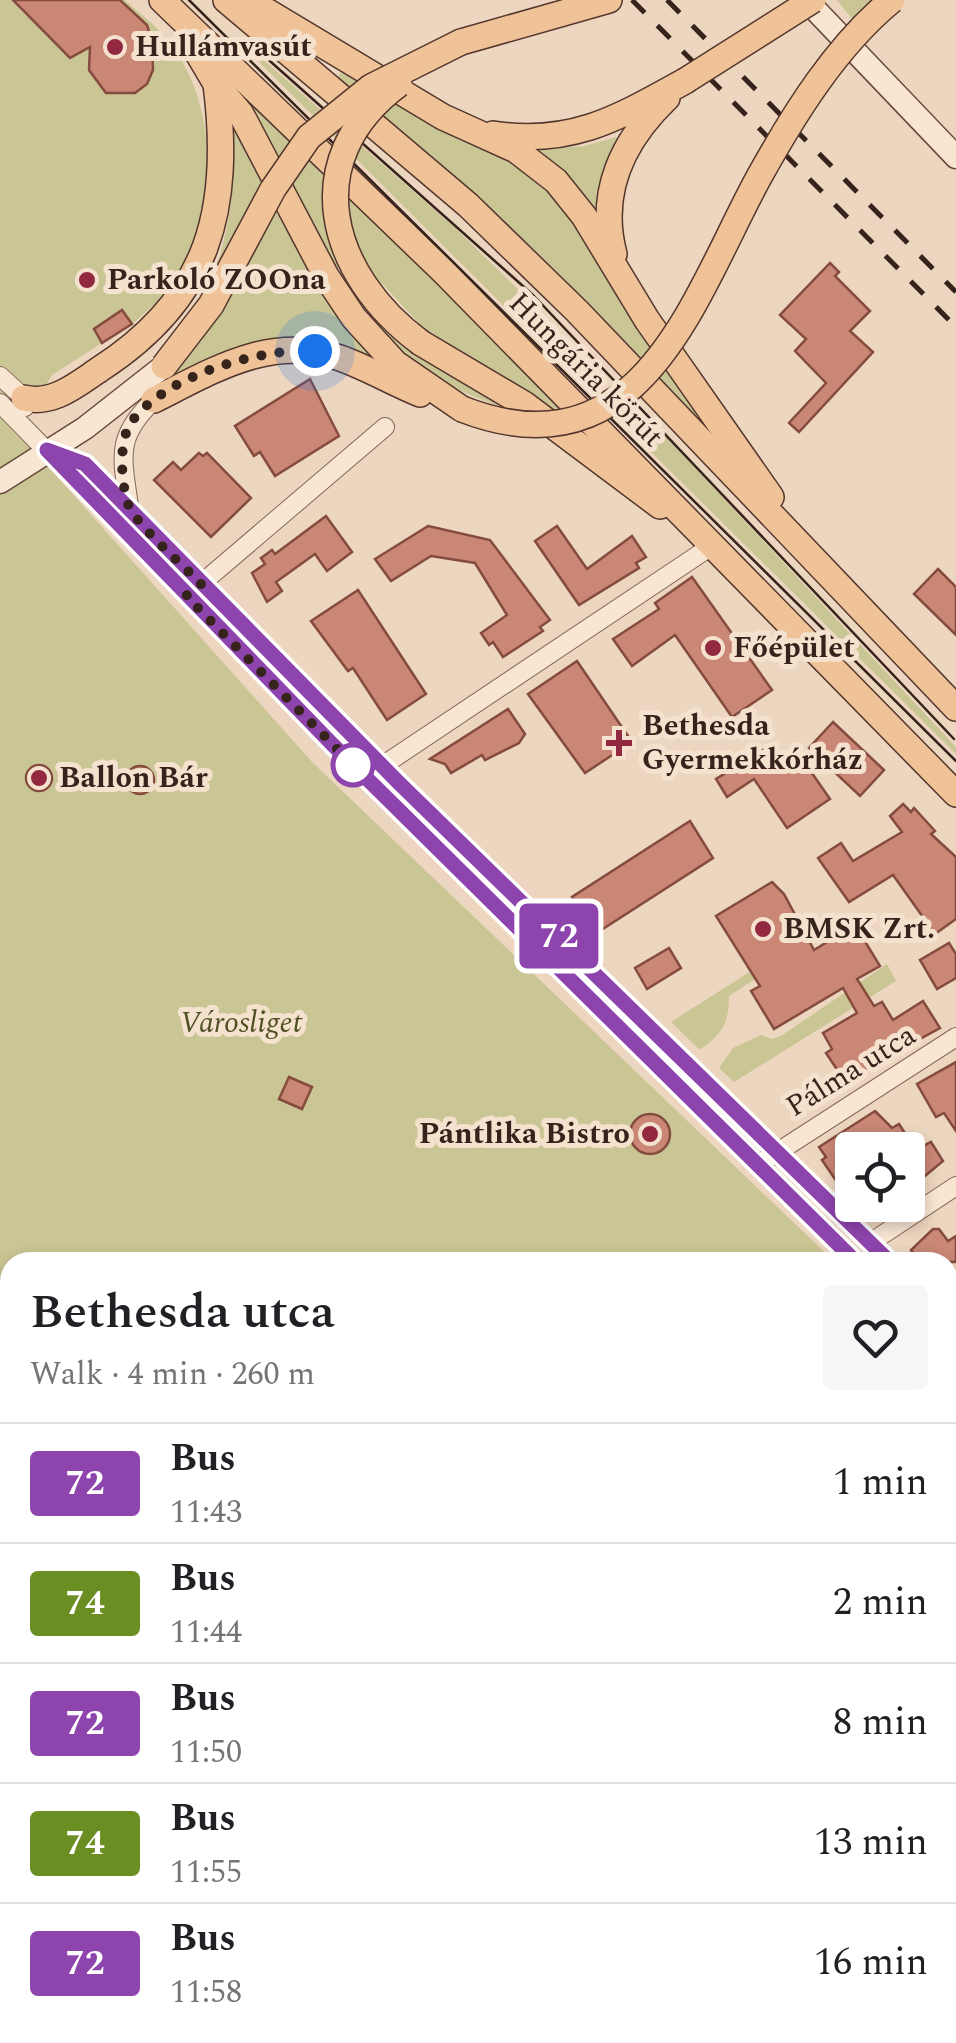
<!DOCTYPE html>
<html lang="en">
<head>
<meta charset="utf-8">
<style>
  :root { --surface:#fff; --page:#f6f6f6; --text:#202124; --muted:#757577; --line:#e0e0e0 }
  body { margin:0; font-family:Spectral,serif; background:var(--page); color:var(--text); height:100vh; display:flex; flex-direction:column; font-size:38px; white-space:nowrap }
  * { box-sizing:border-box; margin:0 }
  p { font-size:32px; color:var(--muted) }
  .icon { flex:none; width:55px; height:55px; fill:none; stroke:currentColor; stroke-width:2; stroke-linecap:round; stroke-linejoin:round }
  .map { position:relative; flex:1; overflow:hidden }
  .details { position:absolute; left:0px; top:1252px; width:958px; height:792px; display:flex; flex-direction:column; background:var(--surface); border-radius:30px 30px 0 0; box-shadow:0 5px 15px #0003 }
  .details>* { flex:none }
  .badge { padding:0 20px; border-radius:8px; font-size:35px; line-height:65px }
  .controls { position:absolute; left:835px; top:1132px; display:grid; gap:20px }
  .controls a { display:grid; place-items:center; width:90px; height:90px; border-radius:10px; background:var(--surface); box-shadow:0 5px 15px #0003; font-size:50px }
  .you { position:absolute; width:50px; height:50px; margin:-25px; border:8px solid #fff; border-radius:50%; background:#1a73e8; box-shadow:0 0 0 15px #1a73e833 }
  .map>.badge { position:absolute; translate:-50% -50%; box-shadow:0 0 0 5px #fff }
  .round { display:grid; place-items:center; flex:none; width:105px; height:105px; border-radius:10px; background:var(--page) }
  .headline { display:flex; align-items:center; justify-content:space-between; height:170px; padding:0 30px }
  h1 { font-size:48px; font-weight:600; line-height:75px }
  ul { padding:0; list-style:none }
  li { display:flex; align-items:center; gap:30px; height:120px; padding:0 30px; border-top:2px solid var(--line) }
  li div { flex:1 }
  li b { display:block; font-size:38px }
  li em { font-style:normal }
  li .badge { min-width:110px; font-weight:700; text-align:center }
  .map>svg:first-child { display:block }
  .green { fill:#cac594 }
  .building { fill:#ca8776; stroke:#844b3e; stroke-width:2.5 }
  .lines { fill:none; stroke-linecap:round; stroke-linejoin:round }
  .street-casing { stroke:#856758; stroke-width:20 }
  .secondary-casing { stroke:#67483b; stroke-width:25 }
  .primary-casing { stroke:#53362d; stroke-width:28 }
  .street { stroke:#f8e5d2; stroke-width:18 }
  .secondary { stroke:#f8e5d2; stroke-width:22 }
  .primary { stroke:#f0c297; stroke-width:25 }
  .tram { stroke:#35231c; stroke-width:2.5 }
  .rail { stroke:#35231c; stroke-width:5; stroke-dasharray:18 18; stroke-linecap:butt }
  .primary-bridge-casing { stroke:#53362d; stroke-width:28; stroke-linecap:butt }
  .primary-bridge { stroke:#f0c297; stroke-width:25 }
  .line-casing { stroke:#fff; stroke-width:22 }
  .line { stroke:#8e44ad; stroke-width:15 }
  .walk { stroke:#35231c; stroke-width:10; stroke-dasharray:0 18 }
  .poi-dot { fill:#932940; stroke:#f4e2cf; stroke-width:4 }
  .stop-dot { fill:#fff; stroke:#8e44ad; stroke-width:5 }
  .labels { text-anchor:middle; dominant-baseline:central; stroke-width:10; stroke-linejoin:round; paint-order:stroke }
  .poi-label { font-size:30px; font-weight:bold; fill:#35231c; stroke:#f4e2cf; text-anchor:start }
  .street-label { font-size:30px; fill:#35231c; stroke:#f4e2cf }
  .park-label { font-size:30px; font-style:italic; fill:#4f5123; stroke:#f4e2cf }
</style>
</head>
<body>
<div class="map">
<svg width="956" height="2043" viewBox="0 0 956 2043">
  <rect width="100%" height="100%" fill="#edd6bf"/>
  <!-- green -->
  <g class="green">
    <path d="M0,0H125C138,12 153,23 164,36C214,92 219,189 191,254C179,283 155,305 132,324L121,310L94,329L102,343L52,375L18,433L313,763L835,1262H10V2035H948V1374L956,1382V2043H0Z"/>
    <polygon points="837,0 879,0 856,24"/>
    <polygon points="249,47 454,227 523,294 508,310 246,49"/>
    <polygon points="346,68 542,174 709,416 721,448 495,215 337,77"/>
    <polygon points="243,83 606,455 428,333 372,273 331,266 238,87"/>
    <path d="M225,103L385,366C284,319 240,338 149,392L199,340L229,298L214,274C235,212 237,166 225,103Z"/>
    <polygon points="621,136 606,163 600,223 570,179 532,150 584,146"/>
    <path d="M383,332L513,409C461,397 419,370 383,332Z"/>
    <polygon points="652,422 956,747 956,754 636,437"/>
    <path d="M770,959L775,966L729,996C729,1024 722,1034 700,1050L671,1022Z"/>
    <polygon points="887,964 896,981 734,1082 719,1068 733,1048 761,1035 772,1039 781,1036"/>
  </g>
  <!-- building -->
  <g class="building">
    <polygon points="13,0 120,0 147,25 152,41 153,70 147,84 135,93 106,93 89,70 90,47 70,58"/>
    <polygon points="830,263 839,272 835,276 870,311 850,331 873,352 799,432 789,423 826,383 795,351 806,339 780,315"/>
    <polygon points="122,310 132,324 102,343 94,329"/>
    <polygon points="310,379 339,436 275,476 260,452 254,456 235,426"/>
    <polygon points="199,453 203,456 207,453 251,498 211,537 154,480 173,462 181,470"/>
    <polygon points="326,516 352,552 327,571 315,554 276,582 282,591 267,602 252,573 265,564 261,558 272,550 275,554"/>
    <polygon points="428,526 490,540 550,620 540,627 543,631 503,657 493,642 489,645 481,633 507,615 475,563 431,556 391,581 375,559"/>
    <polygon points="557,526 587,569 632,536 646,557 636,563 639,568 579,605 535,541"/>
    <polygon points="938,569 956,587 956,635 914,594"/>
    <polygon points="692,577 772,690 732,717 675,635 632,666 613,639 659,609 655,603"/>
    <polygon points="358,590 426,694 387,720 353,668 348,671 311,621"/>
    <polygon points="577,661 632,742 585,773 528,694"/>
    <polygon points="508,709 525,734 519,743 485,760 482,755 451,773 445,764 430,759"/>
    <polygon points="833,722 884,770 860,796 809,748"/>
    <polygon points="763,750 776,771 800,756 830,799 787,828 754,779 727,797 716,779"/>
    <circle cx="39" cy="778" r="13"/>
    <circle cx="140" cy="780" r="14"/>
    <polygon points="903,804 911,812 914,808 935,831 931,834 956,857 956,919 935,934 893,875 849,902 818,858 841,843 853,861 902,832 890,816"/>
    <polygon points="690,821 713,858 595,934 572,897"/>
    <polygon points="772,882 784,894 814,950 855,925 880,966 857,979 874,1006 882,1002 893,1020 923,1001 940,1028 852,1076 848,1069 840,1074 826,1053 832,1049 823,1033 857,1013 843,988 774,1029 751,991 760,986 716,916"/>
    <polygon points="949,943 956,954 956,978 937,989 920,960"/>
    <polygon points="669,948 681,968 647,989 635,968"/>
    <polygon points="956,1062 956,1131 944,1113 936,1117 917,1084"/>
    <polygon points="289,1077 312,1087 302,1109 279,1099"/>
    <polygon points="875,1111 892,1128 899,1124 908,1138 882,1150 852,1150 852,1204 822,1160 826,1157 819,1147"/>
    <circle cx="650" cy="1134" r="20"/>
    <polygon points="931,1142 943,1161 908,1190 908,1154"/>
    <polygon points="933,1229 939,1229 948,1241 956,1236 956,1262 921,1262 911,1250"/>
  </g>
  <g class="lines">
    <defs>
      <g id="street">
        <polyline points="0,376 24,398 25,407"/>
        <polyline points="0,403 353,765 857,1262"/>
        <polyline points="48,450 85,464 399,783 890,1262"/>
        <path d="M129,506C122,456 115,437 154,400"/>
        <polyline points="195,589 385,427"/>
        <polyline points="373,772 713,545"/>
        <polyline points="767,1159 956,1037"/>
        <polyline points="870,1243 956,1186"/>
        <polyline points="948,1324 956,1315"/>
        <polyline points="948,1349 956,1358"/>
        <polyline points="639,2035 641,2043"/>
        <polyline points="680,2035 709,2043"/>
        <polyline points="395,2043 418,2035"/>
        <polyline points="655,2043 670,2035"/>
      </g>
      <g id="secondary">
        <polyline points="806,0 956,157"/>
        <polyline points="0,482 85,428 164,366"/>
      </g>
      <g id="primary">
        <polyline points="162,0 444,272 956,794"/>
        <polyline points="226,0 468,205 577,311 956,708"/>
        <polyline points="248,0 443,117 516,150 556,181 584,216 647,320 771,497"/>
        <polyline points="190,40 216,84 241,114 326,276 354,318 395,363 462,409"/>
        <polyline points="461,42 609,0"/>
        <path d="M493,134C572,146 618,118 685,81"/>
        <path d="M614,254C598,193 622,141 667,98"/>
        <polyline points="421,343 524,404 660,506"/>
        <path d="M24,398C53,405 76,385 100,369C210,298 232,209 216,84"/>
        <path d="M154,400C214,370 271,334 340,358C368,368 393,383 420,394"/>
      </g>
    </defs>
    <!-- street casing -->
    <use href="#street" class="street-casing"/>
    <!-- secondary casing -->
    <use href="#secondary" class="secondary-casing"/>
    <!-- primary casing -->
    <use href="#primary" class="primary-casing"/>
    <!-- street -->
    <use href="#street" class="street"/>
    <!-- secondary -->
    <use href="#secondary" class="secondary"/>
    <!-- primary -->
    <use href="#primary" class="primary"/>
    <!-- tram -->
    <g class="tram">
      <polyline points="189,0 956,761"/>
      <polyline points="262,54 533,295 954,739"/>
    </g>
    <!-- rail -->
    <g class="rail">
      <polyline points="632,0 956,327"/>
      <polyline points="667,0 956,292"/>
    </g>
    <defs>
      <g id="primary-bridge">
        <polyline points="685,81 813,0"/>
        <path d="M399,84C296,160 329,275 421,343"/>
        <polyline points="164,366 211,305 273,189 309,137 371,87 461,42"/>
        <path d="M462,409C642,479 693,298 759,177C794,114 836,46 892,0"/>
      </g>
    </defs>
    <!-- primary-bridge casing -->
    <use href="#primary-bridge" class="primary-bridge-casing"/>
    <!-- primary-bridge -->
    <use href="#primary-bridge" class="primary-bridge"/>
  </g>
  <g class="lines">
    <defs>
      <polyline id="line" points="856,1262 332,744 47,450 85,464 399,783 890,1262"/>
    </defs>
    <!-- line casing -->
    <use href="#line" class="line-casing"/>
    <!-- line -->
    <use href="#line" class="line"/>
    <!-- walk -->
    <path class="walk" d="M315,351C260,348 167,375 132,421C118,439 121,483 128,504C136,525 184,566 201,584L186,596L353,765"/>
  </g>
  <!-- markers -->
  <g class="poi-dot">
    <circle cx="115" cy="47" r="10"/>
    <circle cx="87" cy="280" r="10"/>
    <circle cx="713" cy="648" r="10"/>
    <path d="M614 728h10v10h10v10h-10v10h-10v-10h-10v-10h10z"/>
    <circle cx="39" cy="778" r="10"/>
    <circle cx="763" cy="929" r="10"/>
    <circle cx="650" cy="1134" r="10"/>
  </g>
  <circle class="stop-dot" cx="353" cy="765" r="20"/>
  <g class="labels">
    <!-- poi labels -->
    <g class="poi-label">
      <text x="135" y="47">Hullámvasút</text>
      <text x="107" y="280">Parkoló ZOOna</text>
      <text x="733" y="648">Főépület</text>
      <text x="642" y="726">Bethesda<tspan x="642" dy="34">Gyermekkórház</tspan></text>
      <text x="59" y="778">Ballon Bár</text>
      <text x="783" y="929">BMSK Zrt.</text>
      <text x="630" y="1134" text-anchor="end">Pántlika Bistro</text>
    </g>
    <!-- street labels -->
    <g class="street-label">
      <text transform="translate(586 370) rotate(45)">Hungária körút</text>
      <text transform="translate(851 1071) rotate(-32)">Pálma utca</text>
    </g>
    <!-- park labels -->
    <g class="park-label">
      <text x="241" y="1023">Városliget</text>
    </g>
  </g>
</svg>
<div class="controls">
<a><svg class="icon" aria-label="locate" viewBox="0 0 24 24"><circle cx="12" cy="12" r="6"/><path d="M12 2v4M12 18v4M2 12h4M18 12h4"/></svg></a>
</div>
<div class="you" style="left:315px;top:351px"></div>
<b class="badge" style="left:559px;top:936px;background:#8e44ad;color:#fff">72</b>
<section class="details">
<div class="headline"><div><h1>Bethesda utca</h1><p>Walk · 4 min · 260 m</p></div><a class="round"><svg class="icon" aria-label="heart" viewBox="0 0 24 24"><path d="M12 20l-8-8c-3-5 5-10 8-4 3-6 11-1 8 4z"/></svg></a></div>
<ul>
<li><span class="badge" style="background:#8e44ad;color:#fff">72</span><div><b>Bus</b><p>11:43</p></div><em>1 min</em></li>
<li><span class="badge" style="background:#6b8e23;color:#fff">74</span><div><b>Bus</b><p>11:44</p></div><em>2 min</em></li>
<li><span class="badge" style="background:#8e44ad;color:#fff">72</span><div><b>Bus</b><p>11:50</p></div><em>8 min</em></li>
<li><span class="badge" style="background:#6b8e23;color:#fff">74</span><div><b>Bus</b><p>11:55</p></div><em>13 min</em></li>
<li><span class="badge" style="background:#8e44ad;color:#fff">72</span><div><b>Bus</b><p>11:58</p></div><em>16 min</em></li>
</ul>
</section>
</div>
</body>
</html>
